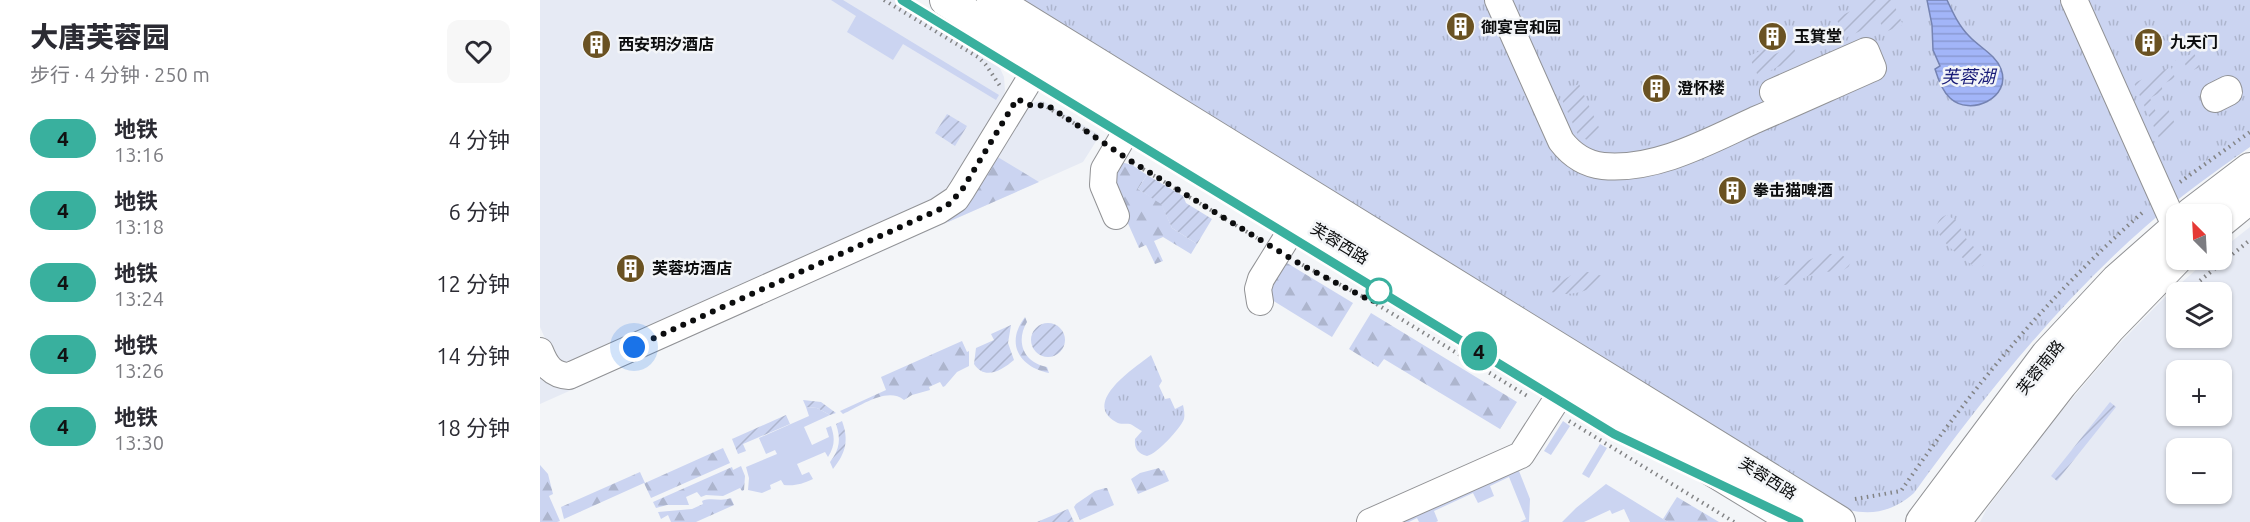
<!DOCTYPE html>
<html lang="zh">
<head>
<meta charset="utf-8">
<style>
  :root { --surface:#fff; --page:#f7f7f7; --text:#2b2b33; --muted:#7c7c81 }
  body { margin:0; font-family:Ubuntu,"Noto Sans SC",sans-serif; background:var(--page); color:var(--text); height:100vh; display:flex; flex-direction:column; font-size:22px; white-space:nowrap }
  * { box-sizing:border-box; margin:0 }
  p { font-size:20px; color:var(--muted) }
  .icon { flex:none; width:33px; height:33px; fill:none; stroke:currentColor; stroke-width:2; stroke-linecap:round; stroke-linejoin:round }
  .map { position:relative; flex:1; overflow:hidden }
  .panel { display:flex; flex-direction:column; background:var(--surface); width:540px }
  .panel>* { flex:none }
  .badge { padding:0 12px; border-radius:20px; font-size:21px; line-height:39px }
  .needle { width:39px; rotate:336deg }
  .buttons { position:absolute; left:1626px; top:204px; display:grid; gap:12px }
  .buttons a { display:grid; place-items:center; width:66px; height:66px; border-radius:12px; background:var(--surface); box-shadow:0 2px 4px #0004; font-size:30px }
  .you { position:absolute; width:30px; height:30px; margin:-15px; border:4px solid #fff; border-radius:50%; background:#1a73e8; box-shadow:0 0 0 9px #1a73e833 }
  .map>.badge { position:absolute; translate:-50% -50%; box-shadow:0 0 0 3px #fff }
  .round { display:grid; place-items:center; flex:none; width:63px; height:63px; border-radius:12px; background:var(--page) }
  .summary { display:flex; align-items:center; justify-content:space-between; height:102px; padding:0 30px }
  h1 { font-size:28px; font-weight:800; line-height:45px }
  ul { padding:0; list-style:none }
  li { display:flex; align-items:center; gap:18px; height:72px; padding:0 30px }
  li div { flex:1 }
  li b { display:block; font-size:22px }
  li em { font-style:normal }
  li .badge { min-width:66px; font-weight:700; text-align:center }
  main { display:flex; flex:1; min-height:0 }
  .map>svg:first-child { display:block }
  .built { fill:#e6eaf4; fill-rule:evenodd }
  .grass { fill:#cbd4f1 }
  .forest { fill:url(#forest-firs) }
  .park { fill:url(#park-tufts) }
  .garden { fill:url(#garden-furrows) }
  .water { fill:url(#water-rules); stroke:#7583b2; stroke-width:1.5 }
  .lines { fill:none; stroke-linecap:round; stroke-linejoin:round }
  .minor-casing { stroke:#919295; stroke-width:28 }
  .major-casing { stroke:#919295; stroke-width:34 }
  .path { stroke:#838486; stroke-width:4; stroke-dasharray:1.5 4.5; stroke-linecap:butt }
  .minor { stroke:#fff; stroke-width:26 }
  .major { stroke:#fff; stroke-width:32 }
  .line-casing { stroke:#fff; stroke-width:14 }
  .line { stroke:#39b09e; stroke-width:9 }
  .walk { stroke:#0c0d0e; stroke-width:6; stroke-dasharray:0 10.8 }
  .stop-dot { fill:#fff; stroke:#39b09e; stroke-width:3 }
  .labels { text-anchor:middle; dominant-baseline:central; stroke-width:5; stroke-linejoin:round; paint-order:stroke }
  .poi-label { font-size:16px; font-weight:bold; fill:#0c0d0e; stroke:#f3f5f8; text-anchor:start }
  .street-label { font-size:16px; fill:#0c0d0e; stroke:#f3f5f8 }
  .water-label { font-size:18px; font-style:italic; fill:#181b78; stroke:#f3f5f8 }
</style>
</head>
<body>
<main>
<section class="panel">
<div class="summary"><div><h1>大唐芙蓉园</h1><p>步行 · 4 分钟 · 250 m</p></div><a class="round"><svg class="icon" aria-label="heart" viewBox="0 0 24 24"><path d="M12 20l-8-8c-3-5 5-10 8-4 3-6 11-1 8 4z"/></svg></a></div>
<ul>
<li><span class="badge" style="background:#39b09e;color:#111">4</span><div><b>地铁</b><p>13:16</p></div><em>4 分钟</em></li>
<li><span class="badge" style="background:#39b09e;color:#111">4</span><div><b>地铁</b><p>13:18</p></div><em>6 分钟</em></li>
<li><span class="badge" style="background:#39b09e;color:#111">4</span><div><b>地铁</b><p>13:24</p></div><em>12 分钟</em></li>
<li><span class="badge" style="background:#39b09e;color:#111">4</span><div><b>地铁</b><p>13:26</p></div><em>14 分钟</em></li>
<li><span class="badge" style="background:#39b09e;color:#111">4</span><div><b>地铁</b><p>13:30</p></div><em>18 分钟</em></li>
</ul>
</section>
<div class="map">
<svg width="1710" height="522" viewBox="0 0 1710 522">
  <defs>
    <pattern id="forest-firs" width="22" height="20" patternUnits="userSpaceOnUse" patternTransform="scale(1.5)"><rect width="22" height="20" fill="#cbd4f1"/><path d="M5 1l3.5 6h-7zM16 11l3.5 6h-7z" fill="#adb5cd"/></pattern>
    <pattern id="park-tufts" width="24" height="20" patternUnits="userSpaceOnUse" patternTransform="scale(1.5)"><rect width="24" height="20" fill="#cbd4f1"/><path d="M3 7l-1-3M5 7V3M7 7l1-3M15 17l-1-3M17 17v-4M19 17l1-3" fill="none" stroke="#adb5cd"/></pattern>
    <pattern id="garden-furrows" width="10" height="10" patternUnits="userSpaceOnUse" patternTransform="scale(1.5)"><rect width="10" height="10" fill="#cbd4f1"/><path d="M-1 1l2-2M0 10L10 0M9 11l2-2" fill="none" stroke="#adb5cd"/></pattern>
    <pattern id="water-rules" width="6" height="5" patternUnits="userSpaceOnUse" patternTransform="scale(1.5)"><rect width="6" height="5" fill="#a2b5f8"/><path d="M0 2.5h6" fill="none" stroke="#8a9ad3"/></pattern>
  </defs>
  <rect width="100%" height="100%" fill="#f3f5f8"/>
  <!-- built -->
  <g class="built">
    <polygon points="0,0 359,0 447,54 458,64 464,77 465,91 460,105 412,183 397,197 26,363 14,359 0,327"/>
    <polygon points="503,101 560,135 543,162 0,404 0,373 3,378 413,216 419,212 489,105 495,102"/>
    <path d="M1710,227V522H1440L1446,510L1508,427L1577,346L1624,298L1658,268L1668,260H1682V249ZM1636,292H1682V338H1636ZM1636,370H1682V416H1636ZM1636,448H1682V494H1636Z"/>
  </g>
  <!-- grass -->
  <g class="grass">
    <polygon points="291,0 303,0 459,95 456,100 363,44 353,60 307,32 316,16"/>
    <path d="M266,407L277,408L290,415L264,427L272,445L289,437L286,428L291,426C295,438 295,446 288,457L285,452L257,464L262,475L269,472L273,479C262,484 256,486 244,485L241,480L230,485L231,489L222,493L208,490L209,478L206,467L237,454L235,450L226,454L219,438L269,416Z"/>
    <polygon points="1023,421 1030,426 1011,455 1004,451"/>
    <polygon points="1060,444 1067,448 1049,478 1042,474"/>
    <polygon points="977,466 990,499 989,522 980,522 986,519 969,477 950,486 954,496 938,503 933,493 894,511 898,521 896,522 879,522 877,518 869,522 851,522"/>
    <polygon points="1066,484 1123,519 1128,522 1090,522 1084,509 1072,514 1070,510 1044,522 1022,522 1036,508"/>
  </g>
  <!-- forest -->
  <g class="forest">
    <polygon points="456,156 499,182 408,222 407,219 419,212"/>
    <polygon points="581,162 592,165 607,175 598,189 621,203 632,228 657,244 651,254 623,237 614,241 623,261 615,264 606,245 599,248 573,190 573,166"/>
    <polygon points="742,260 813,303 792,337 732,300 726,293"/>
    <polygon points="831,313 977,402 960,429 844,359 838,367 809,349"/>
    <path d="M485,317L487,322C475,342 484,363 507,367L509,373C479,367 465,343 485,317Z"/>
    <path d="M422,341L427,352L429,351V366L417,372L405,386L403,387L400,382L389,387L390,390L372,395L364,400C347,386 319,407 303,414L300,411L346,390L341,377Z"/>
    <polygon points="183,448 190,463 111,498 104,483 24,519 21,507 100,472 105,483"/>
    <polygon points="0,465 8,474 13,494 9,496 20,521 17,522 0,522"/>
    <polygon points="201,466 205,476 204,490 202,491 200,488 183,496 166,495 161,497 157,492 146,497 149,505 127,505 116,508 113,502 192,467 193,470"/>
    <polygon points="619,468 621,471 624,470 629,481 598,494 591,479 600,473"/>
    <polygon points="565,488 567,488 574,505 540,520 534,507 536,504 555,491"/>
    <polygon points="1137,497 1179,522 1128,522 1123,519"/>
    <path d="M191,498L194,505L156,522H131L128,515L121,519L118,512L152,509L163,504L162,501C171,497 181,502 191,498Z"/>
  </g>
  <!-- park -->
  <g class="park">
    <path d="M483,0H1710V147C1674,172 1638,198 1605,227C1516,305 1443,398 1374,493C1355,510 1334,516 1309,510L518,29Z"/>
    <path d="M611,355L622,381L619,386L625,399L630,398L635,409L643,405C644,410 645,414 644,419C640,429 617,454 607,456C598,454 594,448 595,439L602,431C598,429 593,425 590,424C585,423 581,425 576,422C541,402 596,367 611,355Z"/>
  </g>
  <!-- garden -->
  <g class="garden">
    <polygon points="1322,0 1352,0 1363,25 1345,32 1340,22 1305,38 1296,18 1324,5"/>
    <polygon points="1253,46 1258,58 1218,76 1209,56 1229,47 1233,55"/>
    <polygon points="1654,53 1660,67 1649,72 1644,62 1637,64 1635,61"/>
    <polygon points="1631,67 1635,78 1621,85 1623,91 1610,98 1616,112 1627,107 1638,130 1619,138 1594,83"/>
    <polygon points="1039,84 1062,134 1047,140 1038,135 1019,93"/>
    <polygon points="407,114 427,126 415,146 395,133"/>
    <polygon points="607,175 643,196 646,203 672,219 657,244 632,228 621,204 598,189"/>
    <path d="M1406,215L1416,220L1427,240L1442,255L1445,262L1443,266L1437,268L1433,266C1421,256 1379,229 1406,215Z"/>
    <path d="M1289,254H1300L1311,261C1309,266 1309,267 1305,269C1298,273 1288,271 1280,272C1266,274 1248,291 1234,283L1236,278C1255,271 1268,256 1289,254Z"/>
    <path d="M1048,272L1066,277C1050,292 1032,297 1011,292C1021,279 1032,273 1048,272Z"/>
    <circle cx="508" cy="340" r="17"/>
    <path d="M471,325L468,343L474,360C462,370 445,381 434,364L436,348L454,340L451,334Z"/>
    <polygon points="263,400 281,402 296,413 290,415 277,408 266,407"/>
    <polygon points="1570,402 1576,407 1517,481 1511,476"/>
    <polygon points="246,415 250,424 203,444 206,451 198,454 192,439"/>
    <path d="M302,421C309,440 306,453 293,469L290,462C300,449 301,439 296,424Z"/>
    <polygon points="528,509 534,522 497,522"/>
  </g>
  <!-- water -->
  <path class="water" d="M1387,0H1407C1413,13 1419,26 1429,36C1439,47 1456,55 1461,69C1472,98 1430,117 1410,98C1402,91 1398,79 1395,69L1400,66L1393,50L1392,25Z"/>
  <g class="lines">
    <defs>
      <g id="minor">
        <path d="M958,0L1021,141C1031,154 1045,164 1063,166C1116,171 1169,141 1215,120C1255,103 1294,85 1333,68L1326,51L1233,92"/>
        <polyline points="1534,0 1636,228"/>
        <polygon points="1688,89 1689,92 1675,99 1674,96"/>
        <polyline points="576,216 563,185 564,169 594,118"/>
        <polyline points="720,302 718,289 721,279 759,218"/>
        <path d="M0,351C6,366 12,375 29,376L398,211L416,199L422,190L501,61"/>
        <polyline points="830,522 981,455 1028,382"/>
      </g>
      <g id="major">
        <polyline points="406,0 501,61 1258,522"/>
        <polyline points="453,0 1299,522"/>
        <polyline points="1651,214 1710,169"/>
        <polyline points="1682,220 1710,197"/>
        <polyline points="1382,522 1507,355 1577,280 1636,228"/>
        <polyline points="1414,522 1521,384 1569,328 1636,259"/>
      </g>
    </defs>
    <!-- minor casing -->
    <use href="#minor" class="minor-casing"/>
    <!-- major casing -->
    <use href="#major" class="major-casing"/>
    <!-- path -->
    <g class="path">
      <polyline points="344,0 438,57 446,65 460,86"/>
      <polyline points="502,104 555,136"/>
      <polyline points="593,163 717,238"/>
      <polyline points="1640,182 1710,132"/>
      <polyline points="757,262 833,302 989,397"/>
      <polyline points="1646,292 1710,240"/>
      <polyline points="1029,421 1194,522"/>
      <path d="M1315,499L1361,491C1430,390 1510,294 1602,213"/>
    </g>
    <!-- minor -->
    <use href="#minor" class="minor"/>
    <!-- major -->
    <use href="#major" class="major"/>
  </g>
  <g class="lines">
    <defs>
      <polyline id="line" points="362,0 1074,434 1259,522"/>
    </defs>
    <!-- line casing -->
    <use href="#line" class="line-casing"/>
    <!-- line -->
    <use href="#line" class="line"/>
    <!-- walk -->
    <polyline class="walk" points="94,347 407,206 422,190 477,99 492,106 507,105 594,163 760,264 833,302 839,291"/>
  </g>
  <!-- icons -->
  <defs>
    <symbol id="building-disc" viewBox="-11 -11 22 22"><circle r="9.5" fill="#6a5222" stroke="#f3f5f8"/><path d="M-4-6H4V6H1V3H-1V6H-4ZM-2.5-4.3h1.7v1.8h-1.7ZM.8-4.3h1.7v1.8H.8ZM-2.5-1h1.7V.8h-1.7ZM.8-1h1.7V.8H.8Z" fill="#fff"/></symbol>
  </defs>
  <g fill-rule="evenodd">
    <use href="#building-disc" x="904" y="10" width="33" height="33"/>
    <use href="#building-disc" x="1216" y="20" width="33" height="33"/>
    <use href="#building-disc" x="1592" y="26" width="33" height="33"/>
    <use href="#building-disc" x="40" y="28" width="33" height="33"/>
    <use href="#building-disc" x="1100" y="72" width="33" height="33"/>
    <use href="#building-disc" x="1176" y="174" width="33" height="33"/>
    <use href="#building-disc" x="74" y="252" width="33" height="33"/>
  </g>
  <!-- markers -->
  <circle class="stop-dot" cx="839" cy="291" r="12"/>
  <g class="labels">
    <!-- poi labels -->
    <g class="poi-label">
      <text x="941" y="27">御宴宫和园</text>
      <text x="1254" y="36">玉箕堂</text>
      <text x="1630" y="42">九天门</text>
      <text x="78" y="44">西安玥汐酒店</text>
      <text x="1137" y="88">澄怀楼</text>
      <text x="1213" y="190">拳击猫啤酒</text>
      <text x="112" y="268">芙蓉坊酒店</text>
    </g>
    <!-- street labels -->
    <g class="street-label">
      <text transform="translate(800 243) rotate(31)">芙蓉西路</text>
      <text transform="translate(1500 367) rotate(-51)">芙蓉南路</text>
      <text transform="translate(1228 478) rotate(32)">芙蓉西路</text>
    </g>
    <!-- water labels -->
    <g class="water-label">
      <text x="1428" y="76">芙蓉湖</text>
    </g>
  </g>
</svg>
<div class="buttons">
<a><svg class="needle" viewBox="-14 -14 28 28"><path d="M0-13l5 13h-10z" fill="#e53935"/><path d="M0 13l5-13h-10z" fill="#7c7c81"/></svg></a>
<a><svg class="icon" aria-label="layers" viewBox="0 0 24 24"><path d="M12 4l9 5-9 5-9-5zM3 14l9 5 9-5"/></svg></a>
<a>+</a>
<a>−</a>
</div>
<div class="you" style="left:94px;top:347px"></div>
<b class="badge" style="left:939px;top:351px;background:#39b09e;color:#111">4</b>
</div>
</main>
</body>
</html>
